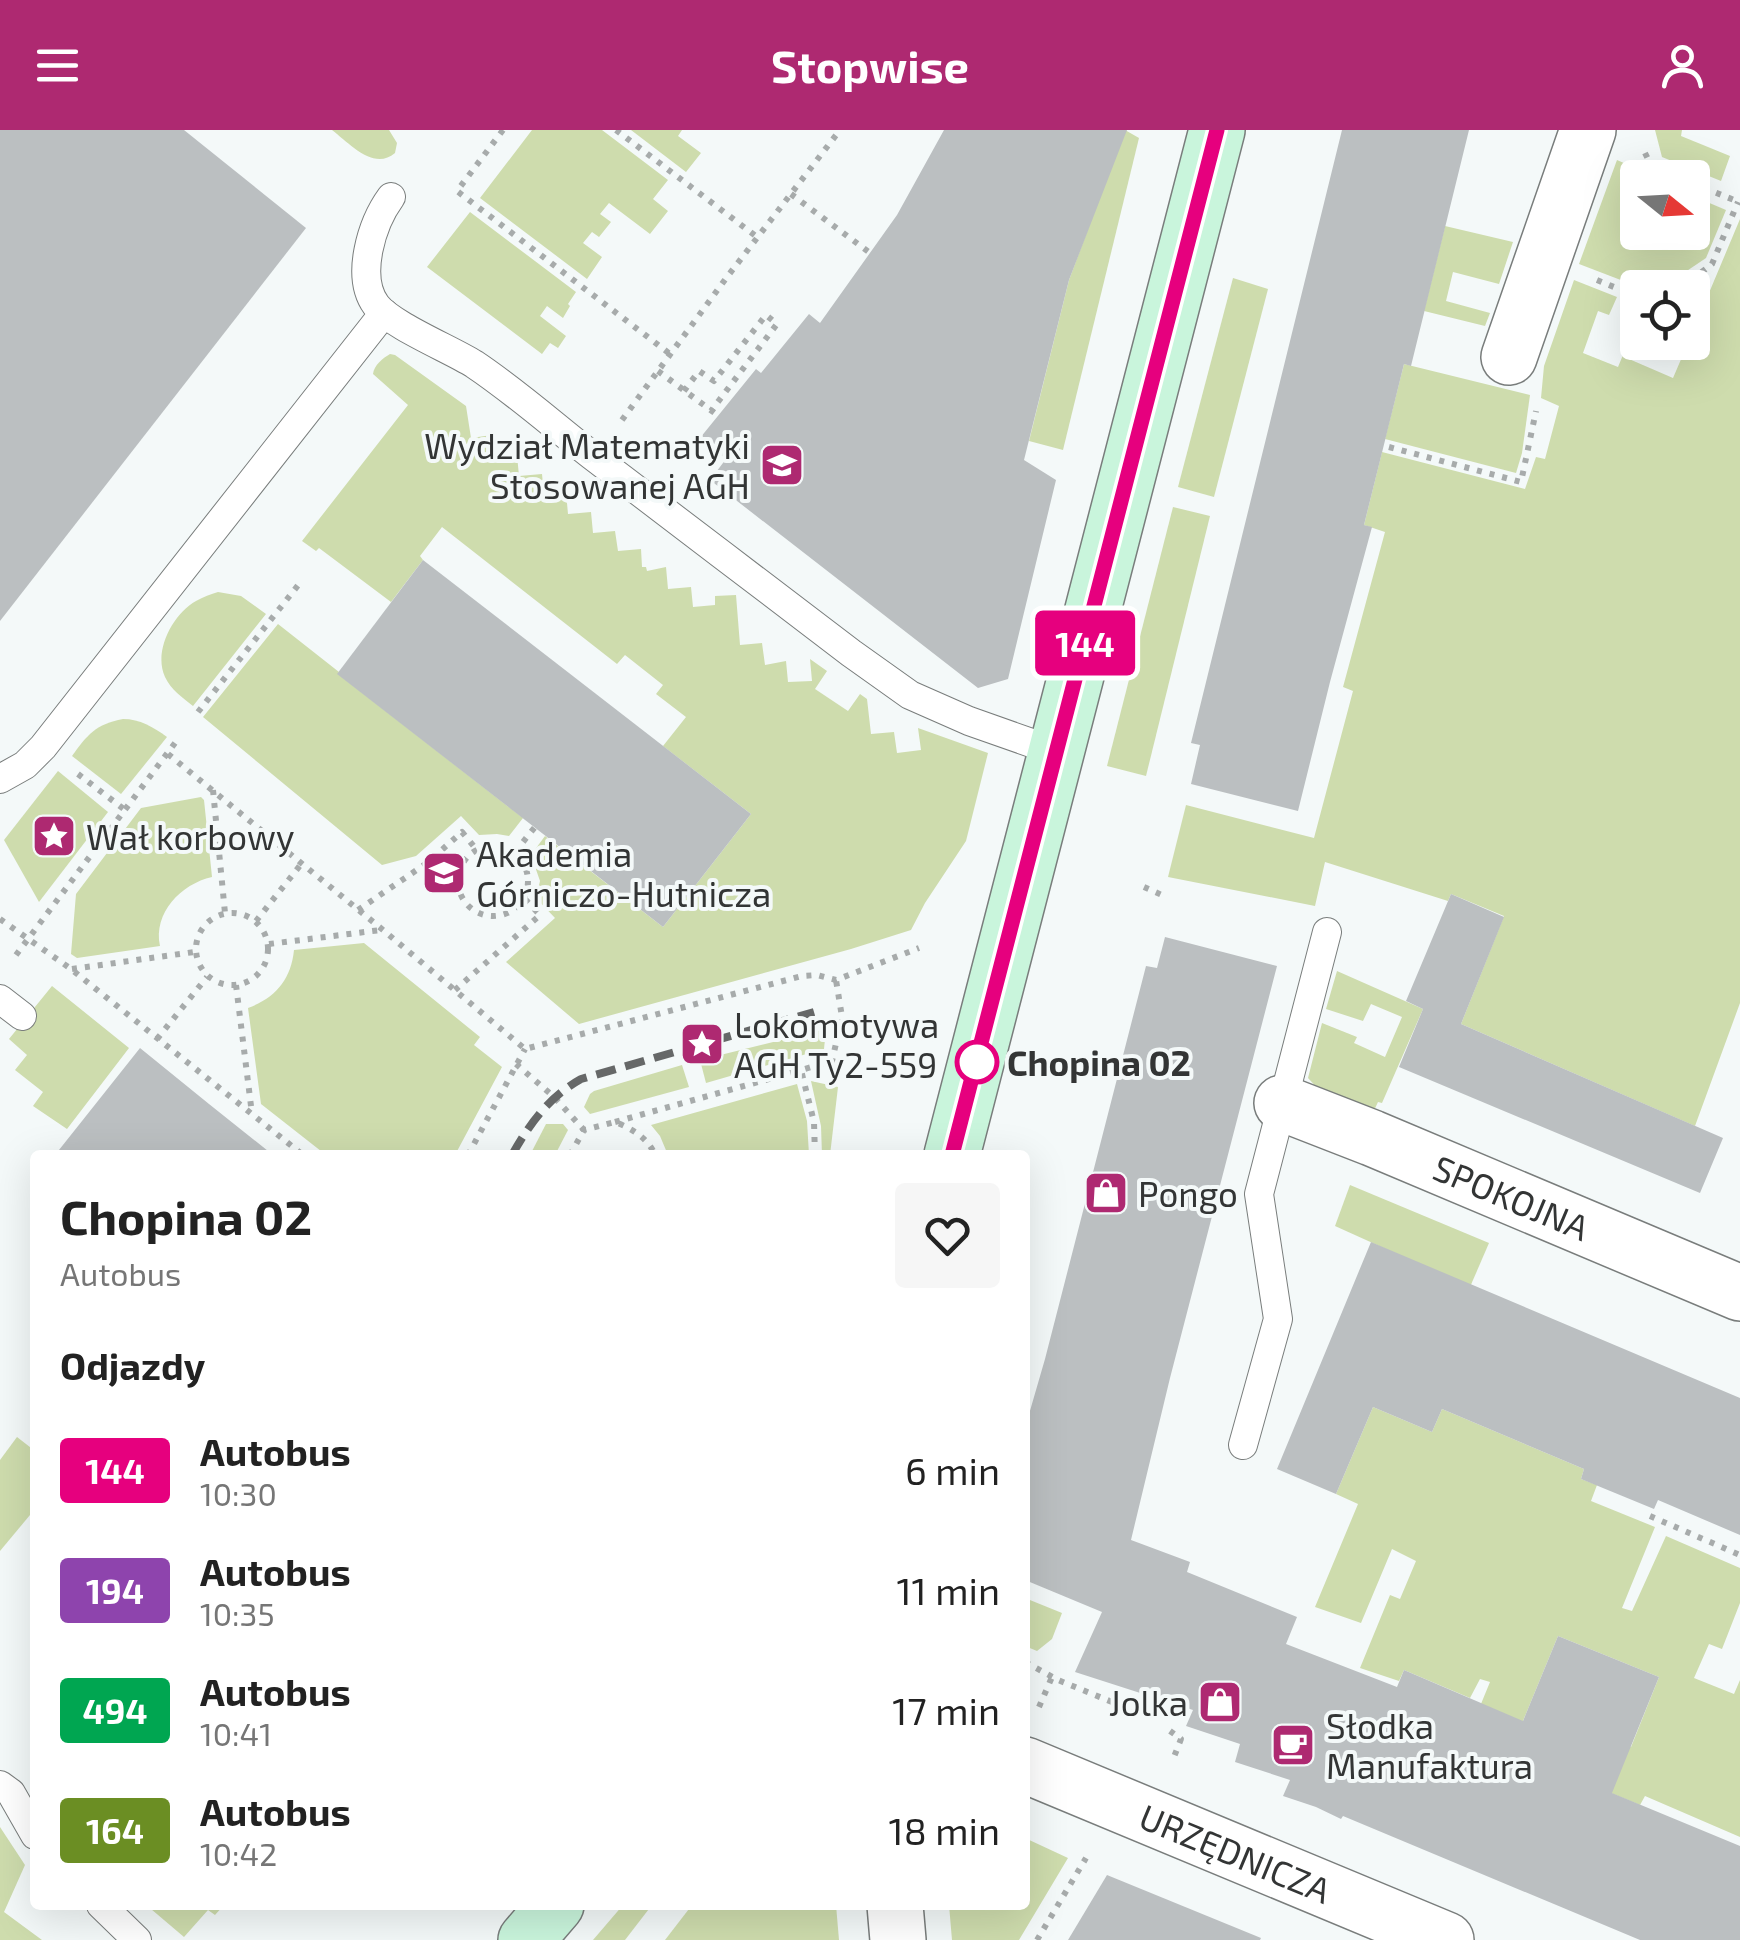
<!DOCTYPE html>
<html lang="pl">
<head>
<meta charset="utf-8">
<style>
  :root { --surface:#fff; --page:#f6f6f6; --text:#222; --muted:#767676; --accent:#ae2971 }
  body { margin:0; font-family:"Exo 2",sans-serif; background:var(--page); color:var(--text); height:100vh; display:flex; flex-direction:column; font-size:38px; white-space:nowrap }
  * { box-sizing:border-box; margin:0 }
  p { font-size:32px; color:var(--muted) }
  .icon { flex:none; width:55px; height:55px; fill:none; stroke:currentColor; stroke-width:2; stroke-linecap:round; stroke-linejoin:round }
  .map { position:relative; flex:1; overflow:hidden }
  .panel { position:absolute; left:30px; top:1020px; width:1000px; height:760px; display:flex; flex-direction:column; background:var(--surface); border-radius:10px; box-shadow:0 10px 40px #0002 }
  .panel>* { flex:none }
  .badge { padding:0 20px; border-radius:8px; font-size:35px; line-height:65px }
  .needle { width:65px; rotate:108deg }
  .buttons { position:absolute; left:1620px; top:30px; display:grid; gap:20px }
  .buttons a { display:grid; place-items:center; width:90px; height:90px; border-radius:10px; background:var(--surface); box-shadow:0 10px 40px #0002; font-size:50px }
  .map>.badge { position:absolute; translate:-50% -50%; box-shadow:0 0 0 5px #fff }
  h2 { padding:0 30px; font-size:38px; line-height:90px }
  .round { display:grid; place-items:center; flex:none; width:105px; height:105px; border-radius:10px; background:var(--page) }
  .overview { display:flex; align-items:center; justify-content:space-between; height:170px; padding:0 30px }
  h1 { font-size:48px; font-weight:700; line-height:75px }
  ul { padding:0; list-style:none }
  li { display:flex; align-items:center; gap:30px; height:120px; padding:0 30px }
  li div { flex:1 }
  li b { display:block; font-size:38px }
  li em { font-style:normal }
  li .badge { min-width:110px; font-weight:700; text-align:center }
  header { display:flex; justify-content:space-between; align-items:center; height:130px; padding:0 30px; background:var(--accent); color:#fff; font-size:45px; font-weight:700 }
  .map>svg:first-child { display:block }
  .green { fill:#cedcad }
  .building { fill:#bbbfc1 }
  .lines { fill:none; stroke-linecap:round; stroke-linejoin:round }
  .service-casing { stroke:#797d7c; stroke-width:30 }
  .minor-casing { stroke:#797d7c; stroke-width:58 }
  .secondary-casing { stroke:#797d7c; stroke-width:58 }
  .path { stroke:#a7abab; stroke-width:6; stroke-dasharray:5 8; stroke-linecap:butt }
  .service { stroke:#fff; stroke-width:28 }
  .minor { stroke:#fff; stroke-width:55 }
  .secondary { stroke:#c9f5dc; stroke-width:55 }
  .rail { stroke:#666868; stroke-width:8; stroke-dasharray:20 10; stroke-linecap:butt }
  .line-casing { stroke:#fff; stroke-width:22 }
  .line { stroke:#e6007e; stroke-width:15 }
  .stop-dot { fill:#fff; stroke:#e6007e; stroke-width:5 }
  .labels { text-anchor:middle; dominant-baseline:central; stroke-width:8; stroke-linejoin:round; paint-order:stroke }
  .poi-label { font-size:35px; fill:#333535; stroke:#f4f9f9; text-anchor:start }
  .stop-label { font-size:35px; font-weight:bold; fill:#333535; stroke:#f4f9f9; text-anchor:start }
  .street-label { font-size:35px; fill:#333535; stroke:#f4f9f9 }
</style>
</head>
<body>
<header><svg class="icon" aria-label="menu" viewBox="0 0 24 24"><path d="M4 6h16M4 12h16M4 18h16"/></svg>Stopwise<svg class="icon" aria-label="person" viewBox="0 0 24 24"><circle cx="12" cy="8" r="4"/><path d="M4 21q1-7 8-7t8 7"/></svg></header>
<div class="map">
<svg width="1740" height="1810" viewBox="0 0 1740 1810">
  <rect width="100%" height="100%" fill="#f4f9f9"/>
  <!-- green -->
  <g class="green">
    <path d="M332,0H389L397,13L395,23C374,41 350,14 332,0Z"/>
    <polygon points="532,0 602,0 668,50 653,69 668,81 650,104 609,73 600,84 611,92 599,107 592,102 583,113 602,127 587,149 480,68"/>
    <polygon points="631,0 682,0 678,6 701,23 686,42"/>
    <polygon points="1125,0 1139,8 1063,320 1029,311 1069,150"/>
    <polygon points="1655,0 1682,0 1681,6 1730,26 1721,51 1662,27"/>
    <polygon points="1617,30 1656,47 1638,48 1638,102 1692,102 1693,66 1726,80 1706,128 1663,157 1639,157 1579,134"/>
    <polygon points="470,82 576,162 568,174 570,176 563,188 547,176 540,186 566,206 558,218 550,213 542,224 427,137"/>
    <polygon points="1740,89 1740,873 1695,996 1461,894 1504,786 1451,764 1448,771 1325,732 1315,776 1168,747 1186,675 1314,708 1353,561 1343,557 1385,402 1364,395 1382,322 1525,359 1536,327 1545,329 1559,276 1541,268 1544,236 1574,150 1617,167 1609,185 1598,181 1583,223 1618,237 1635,196 1627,192 1635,173 1637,174 1637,207 1629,229 1673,248 1688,213 1692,212 1693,201"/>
    <polygon points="1445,96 1513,112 1499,154 1453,142 1446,171 1490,183 1485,196 1424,181"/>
    <polygon points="1233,148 1268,159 1214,367 1178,357"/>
    <path d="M390,224L395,225L466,276L471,308L492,305L495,327L517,325L519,346L542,344L544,365L566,362L568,384L591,382L593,403L615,401L618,421L641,419L642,437H646L647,441L666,437L668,459L691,457L693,477L715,475V466L736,465L740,515L762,513L765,535L786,531L788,552L812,551L810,529L827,541L815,559L848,581L860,564L867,569L871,604L894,602L897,623L921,620L918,598L988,623L966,711L925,773L911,800L851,819L579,894L506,832L555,788L536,768L540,751L531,725L545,706L663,797L751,684L663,616L686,587L656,564L663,555L625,525L617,534L442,397L420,426L423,430L391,472L319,418L316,421L302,411L408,275L373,244C374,235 383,228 390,224Z"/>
    <polygon points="1404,234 1530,265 1522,323 1516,343 1385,309"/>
    <polygon points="1173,377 1210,386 1146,646 1107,636"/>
    <path d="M218,462L241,466L266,484L193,576C182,567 171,560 165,547C153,521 173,484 196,471C203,467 211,464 218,462Z"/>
    <polygon points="278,494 339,542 338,544 523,688 509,706 497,704 479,705 461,686 416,726 382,735 203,587"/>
    <path d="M123,589C140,589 153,597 167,607L121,664L72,626C87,605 96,594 123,589Z"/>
    <polygon points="58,641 108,682 39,772 4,710"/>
    <path d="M201,667L204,670L212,747C181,754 153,783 160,816L77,828L71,824L76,764L141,678Z"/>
    <path d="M364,813L480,907L474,915L502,937L455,1025H326L261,974L248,878C275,868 291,850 294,820Z"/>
    <polygon points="1337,841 1423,879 1382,973 1378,972 1370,989 1321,962 1308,948 1322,893 1357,907 1354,913 1385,927 1402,887 1371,874 1363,891 1326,879"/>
    <polygon points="52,856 129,918 67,999 33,976 43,962 15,940 27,925 9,909"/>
    <polygon points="826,899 824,919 706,953 700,930"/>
    <polygon points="682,935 689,957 590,984 584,977 590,964 594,961"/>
    <polygon points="811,951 838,957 830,1025 822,1025 821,996"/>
    <polygon points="797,954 807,991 809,1025 668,1025 660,1006 651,995"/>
    <polygon points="546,994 563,994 568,1000 555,1025 530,1025"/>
    <polygon points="1350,1055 1489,1113 1470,1157 1335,1096"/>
    <polygon points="1373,1277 1432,1302 1442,1279 1584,1339 1581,1349 1597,1355 1591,1371 1655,1397 1622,1478 1632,1481 1666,1406 1740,1438 1740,1473 1722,1519 1709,1514 1694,1548 1734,1564 1740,1550 1740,1707 1645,1666 1640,1675 1548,1637 1560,1623 1631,1617 1659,1547 1558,1506 1518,1603 1476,1586 1490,1552 1480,1549 1470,1568 1404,1540 1399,1551 1360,1538 1390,1465 1400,1469 1416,1431 1392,1419 1361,1493 1315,1477 1358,1374 1336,1364"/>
    <polygon points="17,1307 35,1321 35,1379 0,1421 0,1330"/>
    <polygon points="1025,1468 1062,1483 1052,1509 1037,1521 1025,1516"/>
    <polygon points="0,1697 25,1735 4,1782 42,1810 0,1810"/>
    <polygon points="1025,1708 1068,1728 1019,1810 952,1810 949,1775 1025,1775"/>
    <polygon points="155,1775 224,1775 215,1785 208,1780 184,1807 151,1779"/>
    <polygon points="623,1775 652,1775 625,1810 593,1810"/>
    <polygon points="692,1775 836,1775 839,1810 665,1810"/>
  </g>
  <!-- building -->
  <g class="building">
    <polygon points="0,0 184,0 306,98 0,491"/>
    <polygon points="944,0 1127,0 1069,150 1024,330 1056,350 1008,549 978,558 710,350 726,329 700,308 756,239 761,243 809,184 820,193 897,85"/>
    <polygon points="1342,0 1469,0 1411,236 1404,234 1364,395 1372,397 1330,552 1298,681 1191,654 1200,615 1191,613"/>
    <polygon points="423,430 751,684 663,797 337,544"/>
    <polygon points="1451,764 1504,787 1461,894 1723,1008 1700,1063 1399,937 1423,879 1406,871"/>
    <polygon points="1165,807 1277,836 1170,1248 1131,1410 1190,1432 1187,1442 1297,1487 1286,1514 1397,1557 1404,1540 1523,1591 1558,1506 1659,1547 1612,1663 1740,1716 1740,1810 1640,1810 1343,1686 1341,1689 1316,1677 1283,1666 1290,1650 1235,1632 1240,1614 1186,1596 1193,1580 1075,1542 1102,1482 1025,1450 1025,1298 1045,1229 1146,836 1157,838"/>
    <polygon points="140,918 209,974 273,1025 55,1025"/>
    <polygon points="1371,1112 1740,1268 1740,1405 1658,1370 1654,1379 1581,1349 1584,1339 1442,1279 1432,1302 1373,1277 1336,1364 1277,1339"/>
    <polygon points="1107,1745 1261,1808 1260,1810 1068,1810"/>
  </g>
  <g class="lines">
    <defs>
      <g id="service">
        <path d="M391,67C372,93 355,146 376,175C391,195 450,219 474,234C516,262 555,297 595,328C680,393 766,458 851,523L910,565L969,591L1057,622"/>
        <polyline points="0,649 25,635 43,617 384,183"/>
        <polyline points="0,869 22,886"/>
        <polyline points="1243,1315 1278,1189 1259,1064 1327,802"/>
        <polyline points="0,1655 11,1663 35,1705"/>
        <polyline points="101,1775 137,1810"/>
      </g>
      <g id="minor">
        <polyline points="1509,227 1588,0"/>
        <path id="s1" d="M1282,973L1372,1008L1740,1163"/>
        <path id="s2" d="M1025,1635L1446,1810"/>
        <polyline points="895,1775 898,1810"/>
      </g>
      <g id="secondary">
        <polyline points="952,1025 1217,0"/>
        <polyline points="526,1810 556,1775"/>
      </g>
    </defs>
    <!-- service casing -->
    <use href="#service" class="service-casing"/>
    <!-- minor casing -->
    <use href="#minor" class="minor-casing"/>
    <!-- secondary casing -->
    <use href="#secondary" class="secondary-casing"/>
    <!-- path -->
    <g class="path">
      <polyline points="503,0 457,61 670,224"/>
      <polyline points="616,0 757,107"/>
      <polyline points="1645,23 1652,37 1678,48"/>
      <polyline points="1692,53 1739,72"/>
      <polyline points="791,64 870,123"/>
      <polyline points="1597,150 1638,167"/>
      <polyline points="1681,158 1712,134 1738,72"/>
      <polyline points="658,241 720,287"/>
      <polyline points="684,261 699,241 714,251 766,185 777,194 711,281"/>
      <polyline points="622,290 727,147 840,0"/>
      <polyline points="1389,317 1521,352 1536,281"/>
      <polyline points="198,582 299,454"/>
      <polyline points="168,624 383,800 525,919 802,846 817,845 836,850 919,818"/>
      <polyline points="78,644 125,680"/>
      <polyline points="213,660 225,783"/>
      <circle cx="493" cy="751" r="35"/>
      <polyline points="515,722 535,697"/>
      <polyline points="1144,757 1164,766"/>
      <polyline points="358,780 427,733 462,702 476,719"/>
      <circle cx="232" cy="819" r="36"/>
      <polyline points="0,789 71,839 303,1025"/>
      <polyline points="256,791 302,733"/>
      <polyline points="269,814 381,800"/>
      <polyline points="16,825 175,613"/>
      <polyline points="72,839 194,822"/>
      <polyline points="236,855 252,984"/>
      <polyline points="455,860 540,785 524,768"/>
      <polyline points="157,909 207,847"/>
      <polyline points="516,934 554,967 584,1000"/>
      <polyline points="615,992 801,940"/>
      <polyline points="468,1025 525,919"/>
      <path d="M570,1025L584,1000L615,992C631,998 648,1008 655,1025"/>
      <polyline points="815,1025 814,992 801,940 832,931 842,887 836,850"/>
      <polyline points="1650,1386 1740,1425"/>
      <polyline points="1025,1532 1058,1550 1139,1583"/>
      <polyline points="1039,1577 1052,1547"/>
      <polyline points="1170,1601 1181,1609 1172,1632"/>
      <polyline points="1037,1810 1086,1728"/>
    </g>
    <!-- service -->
    <use href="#service" class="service"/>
    <!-- minor -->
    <use href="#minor" class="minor"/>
    <!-- secondary -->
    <use href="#secondary" class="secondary"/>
    <!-- rail -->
    <path class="rail" d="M512,1025C530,993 549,967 581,949L814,882"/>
  </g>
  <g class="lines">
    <defs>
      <polyline id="line" points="952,1025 1217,0"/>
    </defs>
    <!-- line casing -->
    <use href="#line" class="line-casing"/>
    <!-- line -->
    <use href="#line" class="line"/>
  </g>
  <!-- icons -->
  <defs>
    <symbol id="university-square" viewBox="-11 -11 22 22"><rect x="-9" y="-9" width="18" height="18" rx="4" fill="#ae2971" stroke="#f4f9f9"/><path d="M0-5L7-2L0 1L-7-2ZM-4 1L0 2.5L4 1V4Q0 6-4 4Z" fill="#fff"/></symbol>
    <symbol id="sight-square" viewBox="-11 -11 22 22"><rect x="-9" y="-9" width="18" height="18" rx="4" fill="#ae2971" stroke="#f4f9f9"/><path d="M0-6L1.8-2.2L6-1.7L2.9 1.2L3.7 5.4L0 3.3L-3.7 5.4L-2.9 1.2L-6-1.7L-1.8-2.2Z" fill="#fff"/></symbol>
    <symbol id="shop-square" viewBox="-11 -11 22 22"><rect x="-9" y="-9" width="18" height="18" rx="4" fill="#ae2971" stroke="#f4f9f9"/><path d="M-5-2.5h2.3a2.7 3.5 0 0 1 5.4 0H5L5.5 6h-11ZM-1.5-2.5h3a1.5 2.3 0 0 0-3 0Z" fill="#fff"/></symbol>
    <symbol id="cafe-square" viewBox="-11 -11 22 22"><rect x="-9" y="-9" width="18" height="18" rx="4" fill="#ae2971" stroke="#f4f9f9"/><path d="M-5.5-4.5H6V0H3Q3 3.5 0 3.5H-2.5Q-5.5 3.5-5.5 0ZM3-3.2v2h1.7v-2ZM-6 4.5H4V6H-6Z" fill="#fff"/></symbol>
  </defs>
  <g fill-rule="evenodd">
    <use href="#university-square" x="757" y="310" width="50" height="50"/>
    <use href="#sight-square" x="29" y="681" width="50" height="50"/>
    <use href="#university-square" x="419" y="718" width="50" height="50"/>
    <use href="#sight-square" x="677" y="889" width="50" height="50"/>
    <use href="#shop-square" x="1081" y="1038" width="50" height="50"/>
    <use href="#shop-square" x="1195" y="1547" width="50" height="50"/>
    <use href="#cafe-square" x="1268" y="1590" width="50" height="50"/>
  </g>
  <!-- markers -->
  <circle class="stop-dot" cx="977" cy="932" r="20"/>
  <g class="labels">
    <!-- poi labels -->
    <g class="poi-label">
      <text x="750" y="315" text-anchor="end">Wydział Matematyki<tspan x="750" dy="40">Stosowanej AGH</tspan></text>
      <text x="86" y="706">Wał korbowy</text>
      <text x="476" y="723">Akademia<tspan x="476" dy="40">Górniczo-Hutnicza</tspan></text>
      <text x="734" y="894">Lokomotywa<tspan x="734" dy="40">AGH Ty2-559</tspan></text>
      <text x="1138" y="1063">Pongo</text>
      <text x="1188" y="1572" text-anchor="end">Jolka</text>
      <text x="1326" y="1595">Słodka<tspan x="1326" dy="40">Manufaktura</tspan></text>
    </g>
    <!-- stop labels -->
    <g class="stop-label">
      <text x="1007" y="932">Chopina 02</text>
    </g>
    <!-- street labels -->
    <g class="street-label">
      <text stroke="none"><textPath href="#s1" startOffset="248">SPOKOJNA</textPath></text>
      <text stroke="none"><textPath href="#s2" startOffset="228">URZĘDNICZA</textPath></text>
    </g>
  </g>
</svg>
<div class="buttons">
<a><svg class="needle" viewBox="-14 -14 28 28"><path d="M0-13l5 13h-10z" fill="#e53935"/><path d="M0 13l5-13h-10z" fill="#767676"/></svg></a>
<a><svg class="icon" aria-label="locate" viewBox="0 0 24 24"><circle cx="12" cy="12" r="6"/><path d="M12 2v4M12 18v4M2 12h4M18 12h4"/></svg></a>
</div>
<b class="badge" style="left:1085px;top:513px;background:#e6007e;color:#fff">144</b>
<section class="panel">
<div class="overview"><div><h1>Chopina 02</h1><p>Autobus</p></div><a class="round"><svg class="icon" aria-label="heart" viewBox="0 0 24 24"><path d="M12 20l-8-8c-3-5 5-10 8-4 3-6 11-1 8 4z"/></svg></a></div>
<h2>Odjazdy</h2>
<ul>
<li><span class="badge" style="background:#e6007e;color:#fff">144</span><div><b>Autobus</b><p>10:30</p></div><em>6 min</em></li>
<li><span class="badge" style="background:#8e44ad;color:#fff">194</span><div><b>Autobus</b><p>10:35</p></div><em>11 min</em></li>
<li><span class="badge" style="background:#00a651;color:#fff">494</span><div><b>Autobus</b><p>10:41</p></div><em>17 min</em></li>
<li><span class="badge" style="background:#6b8e23;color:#fff">164</span><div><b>Autobus</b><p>10:42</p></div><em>18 min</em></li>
</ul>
</section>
</div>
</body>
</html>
